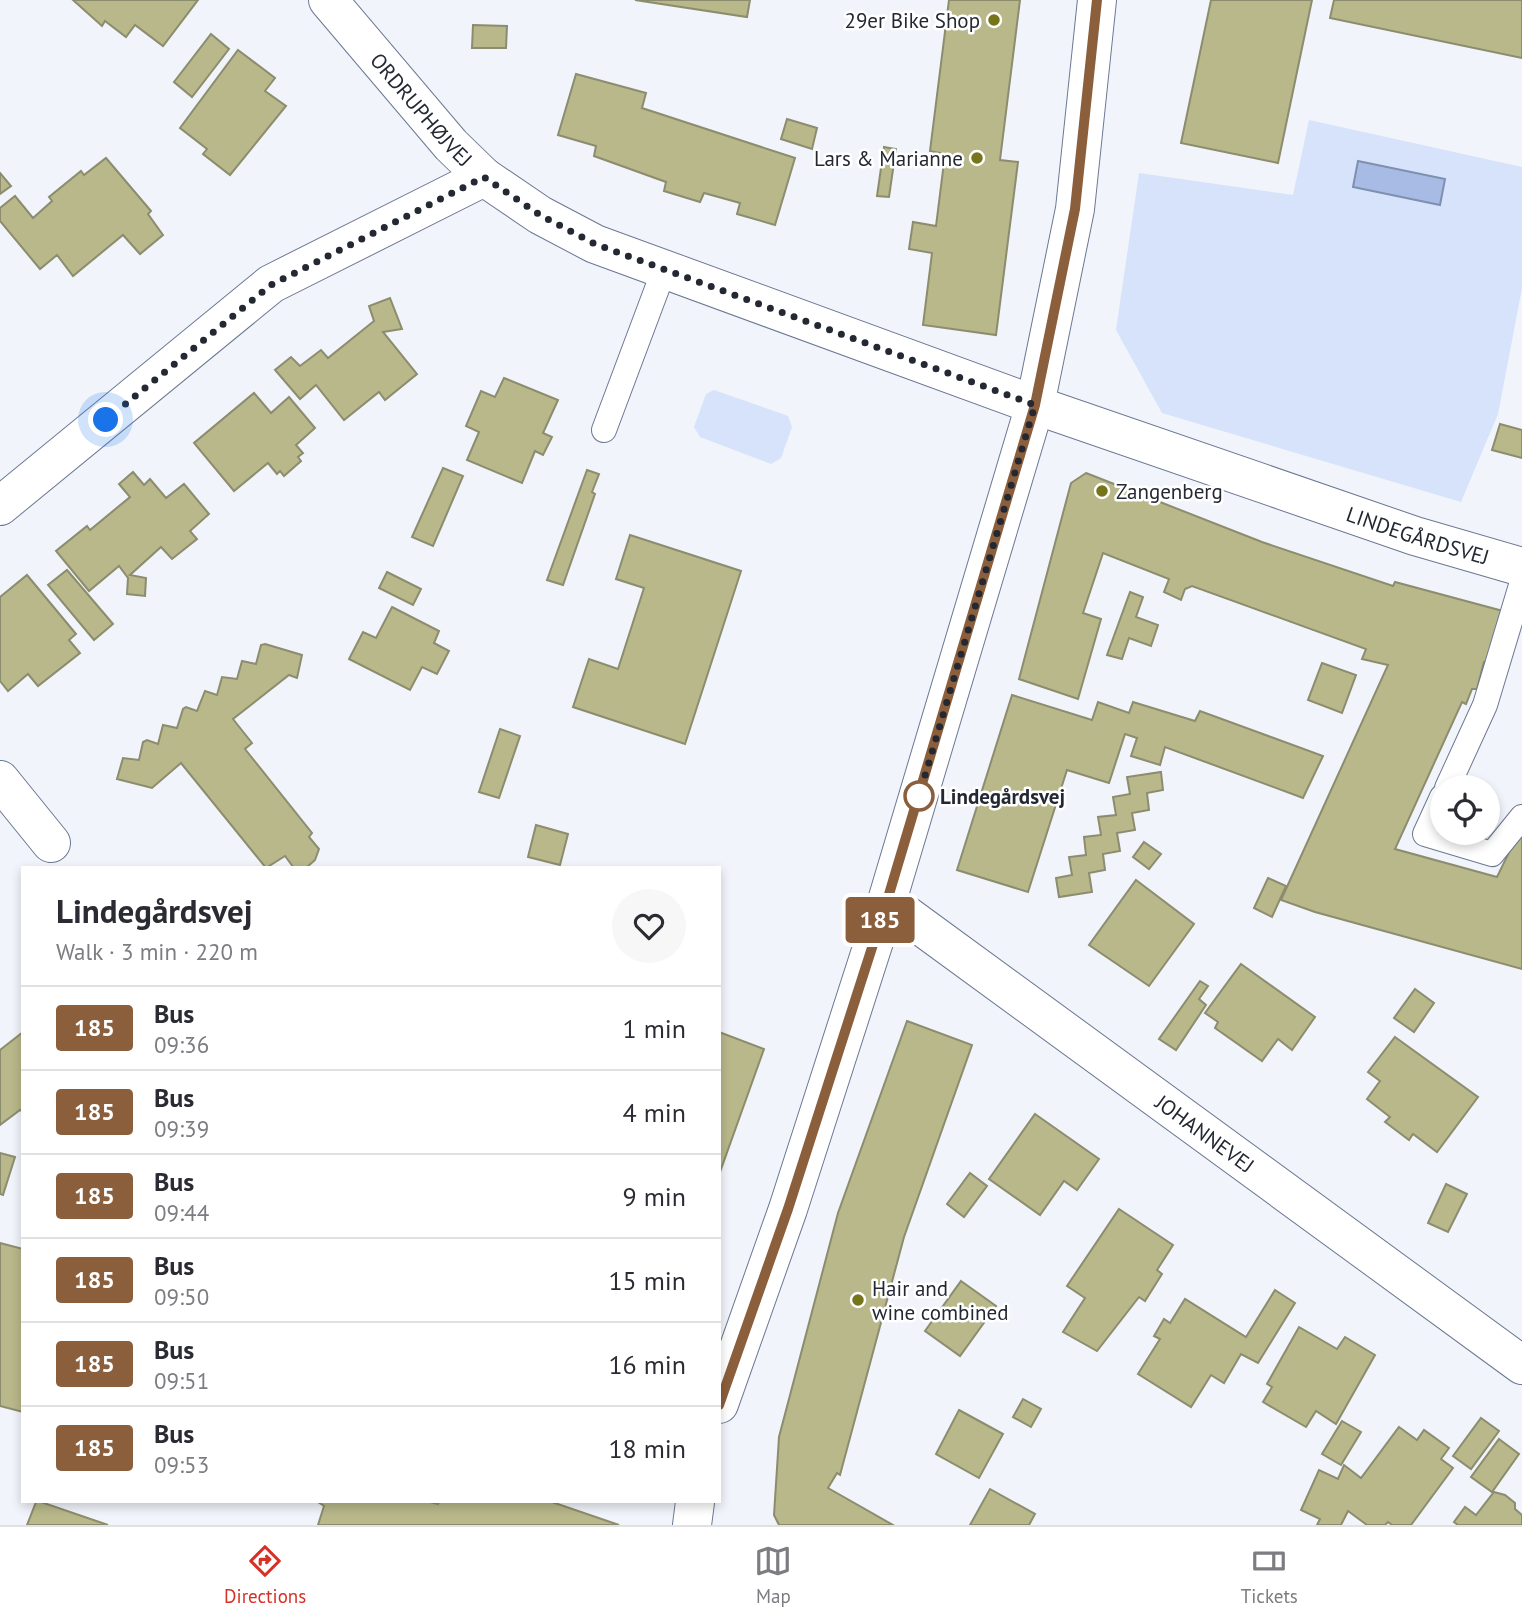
<!DOCTYPE html>
<html lang="en">
<head>
<meta charset="utf-8">
<style>
  :root { --surface:#fff; --page:#f7f7f7; --text:#2b2b33; --muted:#7c7c81; --line:#e1e1e2; --accent:#d93025 }
  body { margin:0; font-family:"PT Sans",sans-serif; background:var(--page); color:var(--text); height:100vh; display:flex; flex-direction:column; font-size:26px; white-space:nowrap }
  * { box-sizing:border-box; margin:0 }
  p { font-size:23px; color:var(--muted) }
  .icon { flex:none; width:38px; height:38px; fill:none; stroke:currentColor; stroke-width:2; stroke-linecap:round; stroke-linejoin:round }
  .map { position:relative; flex:1; overflow:hidden }
  .side { position:absolute; left:21px; top:866px; width:700px; height:637px; display:flex; flex-direction:column; background:var(--surface); border-radius:0px; box-shadow:0 4px 10px #0003 }
  .side>* { flex:none }
  .badge { padding:0 14px; border-radius:5px; font-size:24px; line-height:46px }
  .tools { position:absolute; left:1430px; top:775px; display:grid; gap:14px }
  .tools a { display:grid; place-items:center; width:70px; height:70px; border-radius:50%; background:var(--surface); box-shadow:0 4px 10px #0003; font-size:35px }
  .you { position:absolute; width:35px; height:35px; margin:-18px; border:5px solid #fff; border-radius:50%; background:#1a73e8; box-shadow:0 0 0 10px #1a73e833 }
  .map>.badge { position:absolute; translate:-50% -50%; box-shadow:0 0 0 4px #fff }
  .round { display:grid; place-items:center; flex:none; width:74px; height:74px; border-radius:37px; background:var(--page) }
  .overview { display:flex; align-items:center; justify-content:space-between; height:119px; padding:0 35px }
  h1 { font-size:33px; font-weight:600; line-height:52px }
  ul { padding:0; list-style:none }
  li { display:flex; align-items:center; gap:21px; height:84px; padding:0 35px; border-top:2px solid var(--line) }
  li div { flex:1 }
  li b { display:block; font-size:26px }
  li em { font-style:normal }
  li .badge { min-width:77px; font-weight:700; text-align:center }
  .dock { display:flex; justify-content:space-around; align-items:center; height:98px; border-top:2px solid var(--line); background:var(--surface); font-size:19px; color:var(--muted) }
  .dock a { display:grid; justify-items:center; gap:4px }
  .dock .active { color:var(--accent) }
  .map>svg:first-child { display:block }
  .green { fill:#d6e3fb }
  .water { fill:#a7bbe4; stroke:#7f8faf; stroke-width:2 }
  .building { fill:#b8b88a; stroke:#8c8c6e; stroke-width:2 }
  .lines { fill:none; stroke-linecap:round; stroke-linejoin:round }
  .lane-casing { stroke:#6b7893; stroke-width:26 }
  .street-casing { stroke:#6b7893; stroke-width:40 }
  .secondary-casing { stroke:#6b7893; stroke-width:40 }
  .lane { stroke:#fff; stroke-width:24 }
  .street { stroke:#fff; stroke-width:38 }
  .secondary { stroke:#fff; stroke-width:38 }
  .line-casing { stroke:#fff; stroke-width:16 }
  .line { stroke:#8b5e3c; stroke-width:10 }
  .walk { stroke:#232833; stroke-width:7; stroke-dasharray:0 12.6 }
  .poi-dot { fill:#77751a; stroke:#fff; stroke-width:2.5 }
  .stop-dot { fill:#fff; stroke:#8b5e3c; stroke-width:3.5 }
  .labels { text-anchor:middle; dominant-baseline:central; stroke-width:5; stroke-linejoin:round; paint-order:stroke }
  .poi-label { font-size:21px; fill:#232833; stroke:#fff; text-anchor:end }
  .street-label { font-size:21px; fill:#232833; stroke:#fff }
  .stop-label { font-size:21px; font-weight:bold; fill:#232833; stroke:#fff; text-anchor:start }
</style>
</head>
<body>
<div class="map">
<svg width="1522" height="1525" viewBox="0 0 1522 1525">
  <rect width="100%" height="100%" fill="#f1f4fa"/>
  <!-- green -->
  <g class="green">
    <polygon points="1309,120 1522,167 1522,288 1498,414 1461,502 1162,413 1116,330 1139,173 1293,195"/>
    <polygon points="714,390 788,416 792,427 781,458 771,464 700,437 694,427 706,394"/>
  </g>
  <!-- water -->
  <polygon class="water" points="1358,161 1445,179 1440,205 1353,187"/>
  <!-- building -->
  <g class="building">
    <polygon points="73,0 198,0 163,46 135,25 126,37 105,21 102,26"/>
    <polygon points="635,0 750,0 747,17"/>
    <polygon points="949,0 1020,0 1000,160 1018,162 996,335 923,325 932,253 909,249 913,222 936,226 945,154 930,151"/>
    <polygon points="1211,0 1312,0 1278,163 1181,143"/>
    <polygon points="1334,0 1522,0 1522,58 1330,18"/>
    <polygon points="473,25 507,26 506,48 472,48"/>
    <polygon points="211,34 229,49 192,97 174,82"/>
    <polygon points="238,50 275,78 265,91 286,106 230,175 203,154 207,149 180,128"/>
    <polygon points="576,74 646,93 642,108 795,158 775,225 737,214 740,203 704,193 700,202 664,191 666,182 594,156 596,146 558,135"/>
    <polygon points="787,119 817,128 812,149 781,139"/>
    <polygon points="884,147 896,149 889,197 877,196"/>
    <polygon points="106,158 151,211 148,214 163,235 140,254 123,235 73,276 57,255 40,269 0,221 0,208 15,196 33,218 52,201 49,197 81,171 84,175"/>
    <polygon points="0,173 11,186 0,194"/>
    <polygon points="390,298 402,329 383,332 417,374 385,400 379,392 344,420 316,385 300,399 275,370 291,357 300,366 321,350 328,358 374,321 369,306"/>
    <polygon points="504,378 558,400 543,433 552,437 543,455 535,451 522,483 467,460 479,432 466,426 481,391 495,397"/>
    <polygon points="254,393 271,413 289,397 315,428 296,445 303,453 298,457 301,461 284,476 280,471 277,474 268,463 234,491 194,443"/>
    <polygon points="1500,424 1522,430 1522,458 1492,450"/>
    <polygon points="443,468 463,476 433,546 412,537"/>
    <polygon points="587,470 599,474 592,492 595,494 563,585 547,580"/>
    <polygon points="133,472 144,485 150,479 166,498 184,484 209,514 190,531 197,539 172,559 161,547 130,575 146,578 145,596 127,594 128,578 119,566 89,591 56,551 87,526 90,530 130,497 119,484"/>
    <polygon points="1086,473 1262,542 1393,586 1395,582 1503,611 1489,663 1484,662 1477,689 1472,689 1466,704 1462,702 1395,849 1497,877 1517,836 1522,838 1522,969 1315,912 1281,900 1388,665 1362,659 1366,649 1192,586 1185,589 1181,600 1164,592 1169,579 1103,553 1083,613 1101,619 1078,699 1019,679 1071,483"/>
    <polygon points="630,535 741,571 685,744 573,707 589,659 618,669 644,588 616,579"/>
    <polygon points="67,570 113,624 94,640 48,585"/>
    <polygon points="387,572 421,589 413,605 379,588"/>
    <polygon points="27,575 76,634 69,640 80,653 38,686 28,674 8,691 0,681 0,597"/>
    <polygon points="1130,592 1143,597 1136,617 1158,625 1151,646 1129,638 1122,659 1107,655"/>
    <polygon points="392,607 439,631 434,643 449,651 437,674 422,667 410,690 349,659 363,632 376,638"/>
    <polygon points="265,644 302,655 297,678 289,675 233,719 252,743 245,749 312,833 309,837 319,849 315,860 306,868 294,868 285,856 266,868 181,763 152,788 117,779 123,758 139,760 143,742 147,740 158,744 163,725 177,728 183,709 186,707 197,711 205,691 217,695 222,677 237,679 242,661 256,664 261,645"/>
    <polygon points="1322,663 1356,675 1342,713 1308,700"/>
    <polygon points="1012,695 1092,720 1098,702 1129,713 1133,702 1195,721 1200,711 1323,756 1303,798 1165,747 1160,765 1131,756 1137,738 1125,734 1109,783 1067,770 1028,892 957,870"/>
    <polygon points="500,729 520,736 499,798 479,792"/>
    <polygon points="1161,772 1163,790 1147,793 1149,810 1132,813 1135,830 1117,833 1120,851 1103,854 1105,870 1089,873 1092,892 1059,897 1056,878 1072,875 1069,857 1086,855 1084,837 1101,835 1098,817 1116,815 1113,797 1130,794 1127,777"/>
    <polygon points="536,825 568,834 560,865 528,857"/>
    <polygon points="1144,842 1161,854 1149,869 1133,857"/>
    <polygon points="1268,878 1286,886 1272,917 1254,908"/>
    <polygon points="1136,880 1194,924 1149,986 1089,945"/>
    <polygon points="1241,964 1315,1017 1292,1050 1278,1039 1262,1061 1215,1028 1218,1022 1205,1013"/>
    <polygon points="1200,981 1208,986 1199,999 1206,1005 1176,1050 1159,1039"/>
    <polygon points="1415,989 1434,1003 1414,1032 1394,1018"/>
    <polygon points="907,1021 972,1045 904,1237 840,1475 837,1473 828,1488 893,1525 779,1525 774,1515 779,1437 838,1213"/>
    <polygon points="23,1032 23,1112 20,1110 0,1125 0,1050"/>
    <polygon points="719,1032 764,1049 720,1172 719,1172"/>
    <polygon points="1395,1037 1478,1097 1437,1152 1413,1134 1409,1140 1385,1122 1390,1117 1367,1099 1380,1081 1368,1072"/>
    <polygon points="1035,1114 1099,1159 1077,1190 1064,1181 1040,1215 989,1179"/>
    <polygon points="0,1153 15,1157 3,1195 0,1194"/>
    <polygon points="970,1173 987,1186 964,1217 947,1204"/>
    <polygon points="1446,1184 1467,1194 1448,1232 1428,1223"/>
    <polygon points="1119,1209 1173,1245 1157,1270 1162,1274 1145,1301 1139,1297 1097,1351 1063,1332 1085,1298 1067,1286"/>
    <polygon points="0,1243 23,1249 23,1412 0,1406"/>
    <polygon points="961,1281 996,1306 960,1356 925,1331"/>
    <polygon points="1275,1290 1295,1303 1258,1363 1241,1354 1224,1383 1211,1375 1191,1407 1138,1374 1160,1339 1154,1336 1164,1319 1170,1323 1185,1299 1246,1337"/>
    <polygon points="1299,1327 1337,1349 1345,1337 1375,1355 1336,1424 1316,1411 1306,1427 1263,1402 1272,1387 1267,1384"/>
    <polygon points="1023,1399 1041,1409 1031,1427 1013,1417"/>
    <polygon points="959,1410 1003,1434 979,1478 936,1454"/>
    <polygon points="1481,1418 1499,1431 1471,1469 1453,1456"/>
    <polygon points="1342,1421 1361,1432 1341,1465 1322,1454"/>
    <polygon points="1399,1427 1417,1440 1424,1430 1449,1448 1441,1459 1453,1468 1411,1525 1392,1525 1388,1522 1385,1525 1367,1525 1348,1511 1341,1525 1317,1525 1320,1519 1301,1510 1319,1470 1338,1479 1344,1465 1361,1478"/>
    <polygon points="1499,1439 1519,1454 1492,1492 1471,1477"/>
    <polygon points="990,1489 1035,1514 1029,1525 970,1525"/>
    <polygon points="1494,1492 1505,1495 1515,1503 1515,1509 1522,1515 1522,1525 1458,1525 1454,1522 1465,1507 1476,1515"/>
    <polygon points="36,1502 41,1502 108,1525 27,1525"/>
    <polygon points="318,1502 430,1502 438,1504 439,1502 552,1502 619,1525 318,1525 324,1506"/>
  </g>
  <g class="lines">
    <defs>
      <g id="lane">
        <polyline points="604,430 664,270"/>
        <polyline points="1447,788 1485,705 1522,582"/>
        <polyline points="1442,797 1425,834 1492,854 1522,817"/>
      </g>
      <g id="street">
        <path id="s1" d="M328,0L451,145L484,177L540,215L595,244L1035,405L1415,536L1522,567"/>
        <polyline points="0,506 271,284 484,177"/>
        <polyline points="0,780 51,843"/>
        <path id="s2" d="M887,901L1522,1365"/>
      </g>
      <g id="secondary">
        <polyline points="719,1404 788,1209 887,901 1035,405 1075,209 1097,0"/>
        <polyline points="692,1525 695,1502"/>
      </g>
    </defs>
    <!-- lane casing -->
    <use href="#lane" class="lane-casing"/>
    <!-- street casing -->
    <use href="#street" class="street-casing"/>
    <!-- secondary casing -->
    <use href="#secondary" class="secondary-casing"/>
    <!-- lane -->
    <use href="#lane" class="lane"/>
    <!-- street -->
    <use href="#street" class="street"/>
    <!-- secondary -->
    <use href="#secondary" class="secondary"/>
  </g>
  <g class="lines">
    <defs>
      <polyline id="line" points="719,1405 788,1209 887,901 1035,405 1075,209 1097,0"/>
    </defs>
    <!-- line casing -->
    <use href="#line" class="line-casing"/>
    <!-- line -->
    <use href="#line" class="line"/>
    <!-- walk -->
    <polyline class="walk" points="106,420 271,285 484,177 540,215 595,244 1035,405 919,796"/>
  </g>
  <!-- markers -->
  <g class="poi-dot">
    <circle cx="994" cy="20" r="7"/>
    <circle cx="977" cy="158" r="7"/>
    <circle cx="1102" cy="491" r="7"/>
    <circle cx="858" cy="1300" r="7"/>
  </g>
  <circle class="stop-dot" cx="919" cy="796" r="14"/>
  <g class="labels">
    <!-- poi labels -->
    <g class="poi-label">
      <text x="980" y="20">29er Bike Shop</text>
      <text x="963" y="158">Lars &amp; Marianne</text>
      <text x="1116" y="491" text-anchor="start">Zangenberg</text>
      <text x="872" y="1288" text-anchor="start">Hair and<tspan x="872" dy="24">wine combined</tspan></text>
    </g>
    <!-- street labels -->
    <g class="street-label">
      <text stroke="none"><textPath href="#s1" startOffset="144">ORDRUPHØJVEJ</textPath></text>
      <text stroke="none"><textPath href="#s1" startOffset="1239">LINDEGÅRDSVEJ</textPath></text>
      <text stroke="none"><textPath href="#s2" startOffset="394">JOHANNEVEJ</textPath></text>
    </g>
    <!-- stop labels -->
    <g class="stop-label">
      <text x="940" y="796">Lindegårdsvej</text>
    </g>
  </g>
</svg>
<div class="tools">
<a><svg class="icon" aria-label="locate" viewBox="0 0 24 24"><circle cx="12" cy="12" r="6"/><path d="M12 2v4M12 18v4M2 12h4M18 12h4"/></svg></a>
</div>
<div class="you" style="left:106px;top:420px"></div>
<b class="badge" style="left:880px;top:920px;background:#8b5e3c;color:#fff">185</b>
<section class="side">
<div class="overview"><div><h1>Lindegårdsvej</h1><p>Walk · 3 min · 220 m</p></div><a class="round"><svg class="icon" aria-label="heart" viewBox="0 0 24 24"><path d="M12 20l-8-8c-3-5 5-10 8-4 3-6 11-1 8 4z"/></svg></a></div>
<ul>
<li><span class="badge" style="background:#8b5e3c;color:#fff">185</span><div><b>Bus</b><p>09:36</p></div><em>1 min</em></li>
<li><span class="badge" style="background:#8b5e3c;color:#fff">185</span><div><b>Bus</b><p>09:39</p></div><em>4 min</em></li>
<li><span class="badge" style="background:#8b5e3c;color:#fff">185</span><div><b>Bus</b><p>09:44</p></div><em>9 min</em></li>
<li><span class="badge" style="background:#8b5e3c;color:#fff">185</span><div><b>Bus</b><p>09:50</p></div><em>15 min</em></li>
<li><span class="badge" style="background:#8b5e3c;color:#fff">185</span><div><b>Bus</b><p>09:51</p></div><em>16 min</em></li>
<li><span class="badge" style="background:#8b5e3c;color:#fff">185</span><div><b>Bus</b><p>09:53</p></div><em>18 min</em></li>
</ul>
</section>
</div>
<nav class="dock">
<a class="active"><svg class="icon" aria-label="directions" viewBox="0 0 24 24"><path d="M12 3l9 9-9 9-9-9zM9 14v-3h6M13 9l2 2-2 2"/></svg>Directions</a>
<a><svg class="icon" aria-label="map" viewBox="0 0 24 24"><path d="M3 6l6-2 6 2 6-2v14l-6 2-6-2-6 2zM9 4v14M15 6v14"/></svg>Map</a>
<a><svg class="icon" aria-label="tickets" viewBox="0 0 24 24"><path d="M3 7h18v10H3zM15 7v10"/></svg>Tickets</a>
</nav>
</body>
</html>
